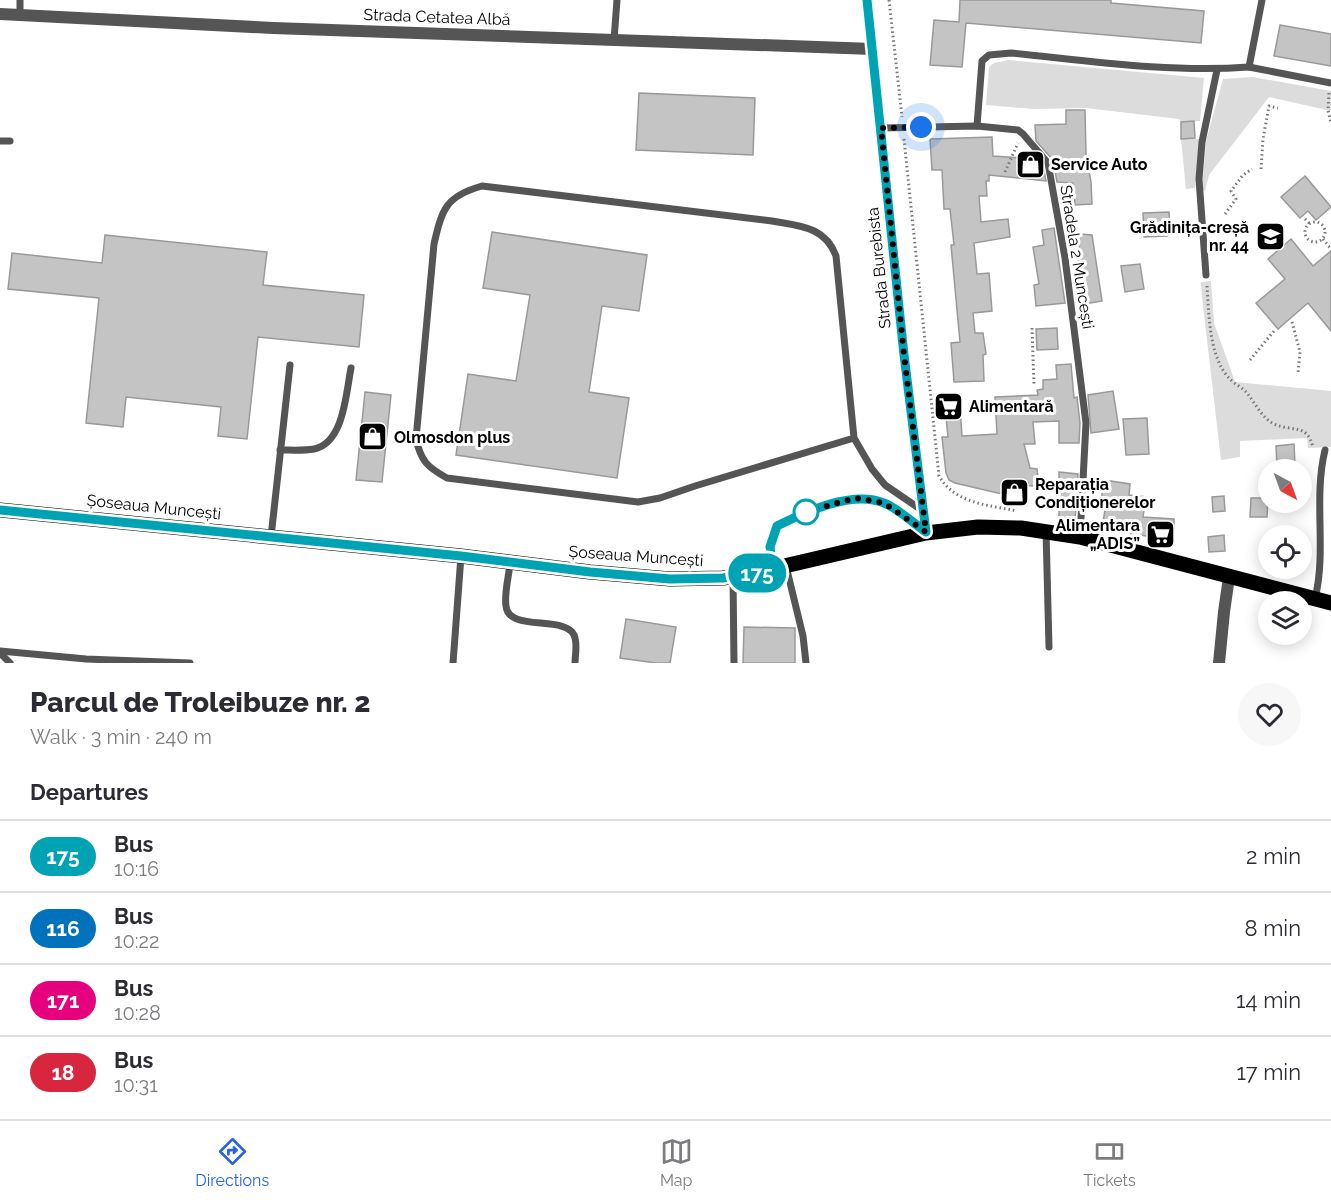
<!DOCTYPE html>
<html lang="en">
<head>
<meta charset="utf-8">
<style>
  :root { --surface:#fff; --page:#f7f7f7; --text:#2b2b33; --muted:#7c7c81; --line:#e1e1e2; --accent:#2563eb }
  body { margin:0; font-family:Raleway,sans-serif; background:var(--page); color:var(--text); height:100vh; display:flex; flex-direction:column; font-size:22px; white-space:nowrap }
  * { box-sizing:border-box; margin:0 }
  p { font-size:20px; color:var(--muted) }
  .icon { flex:none; width:33px; height:33px; fill:none; stroke:currentColor; stroke-width:2; stroke-linecap:round; stroke-linejoin:round }
  .map { position:relative; height:663px; overflow:hidden }
  .panel { display:flex; flex-direction:column; background:var(--surface); flex:1 }
  .panel>* { flex:none }
  .badge { padding:0 12px; border-radius:20px; font-size:21px; line-height:39px }
  .needle { width:39px; rotate:139deg }
  .tools { position:absolute; left:1258px; top:459px; display:grid; gap:12px }
  .tools a { display:grid; place-items:center; width:54px; height:54px; border-radius:50%; background:var(--surface); box-shadow:0 3px 15px #0003; font-size:30px }
  .you { position:absolute; width:30px; height:30px; margin:-15px; border:4px solid #fff; border-radius:50%; background:#1a73e8; box-shadow:0 0 0 9px #1a73e833 }
  .map>.badge { position:absolute; translate:-50% -50%; box-shadow:0 0 0 3px #fff }
  h2 { padding:0 30px; font-size:22px; line-height:54px }
  .round { display:grid; place-items:center; flex:none; width:63px; height:63px; border-radius:32px; background:var(--page) }
  .head { display:flex; align-items:center; justify-content:space-between; height:102px; padding:0 30px }
  h1 { font-size:28px; font-weight:800; line-height:45px }
  ul { padding:0; list-style:none }
  li { display:flex; align-items:center; gap:18px; height:72px; padding:0 30px; border-top:2px solid var(--line) }
  li div { flex:1 }
  li b { display:block; font-size:22px }
  li em { font-style:normal }
  li .badge { min-width:66px; font-weight:700; text-align:center }
  .tabs { display:flex; justify-content:space-around; align-items:center; height:84px; border-top:2px solid var(--line); background:var(--surface); font-size:16px; color:var(--muted) }
  .tabs a { display:grid; justify-items:center; gap:3px }
  .tabs .selected { color:var(--accent) }
  .map>svg:first-child { display:block }
  .green { fill:#dcdcdc }
  .building { fill:#c4c4c4; stroke:#999; stroke-width:1.5 }
  .lines { fill:none; stroke-linecap:round; stroke-linejoin:round }
  .path { stroke:#777; stroke-width:3; stroke-dasharray:1.5 3; stroke-linecap:butt }
  .lane { stroke:#555; stroke-width:7 }
  .street { stroke:#555; stroke-width:12 }
  .secondary { stroke:#222; stroke-width:12 }
  .primary { stroke:#000; stroke-width:15 }
  .line-casing { stroke:#fff; stroke-width:14 }
  .line { stroke:#00a3b4; stroke-width:9 }
  .walk { stroke:#000; stroke-width:6; stroke-dasharray:0 10.8 }
  .stop-dot { fill:#fff; stroke:#00a3b4; stroke-width:3 }
  .labels { text-anchor:middle; dominant-baseline:central; stroke-width:6; stroke-linejoin:round; paint-order:stroke }
  .street-label { font-size:16px; fill:#000; stroke:#fff }
  .poi-label { font-size:16px; font-weight:bold; fill:#000; stroke:#fff; text-anchor:start }
</style>
</head>
<body>
<div class="map">
<svg width="1331" height="663" viewBox="0 0 1331 663">
  <rect width="100%" height="100%" fill="#fff"/>
  <!-- green -->
  <g class="green">
    <polygon points="1009,60 1204,78 1200,121 1181,122 1179,119 1086,108 1034,109 986,105 989,67 994,63"/>
    <polygon points="1253,77 1331,91 1331,111 1269,97 1209,175 1205,191 1202,189 1206,141 1223,79"/>
    <polygon points="1181,139 1200,139 1195,188 1186,189"/>
    <polygon points="1211,281 1214,323 1235,382 1331,391 1331,447 1308,448 1307,438 1240,441 1240,457 1221,460 1202,297 1201,282"/>
  </g>
  <!-- building -->
  <g class="building">
    <polygon points="960,0 1111,0 1111,3 1204,11 1201,43 966,23 962,67 930,65 934,20 959,22"/>
    <polygon points="1280,25 1331,34 1331,66 1274,56"/>
    <polygon points="639,93 755,98 753,155 636,150"/>
    <polygon points="1066,110 1085,110 1086,154 1091,182 1092,204 1075,205 1073,183 1057,182 1053,160 1036,141 1035,125 1066,124"/>
    <polygon points="1194,121 1195,138 1181,139 1181,122"/>
    <polygon points="992,137 993,156 1037,159 1043,166 1046,181 989,175 989,181 986,181 987,196 979,196 981,222 1008,219 1010,237 974,243 977,274 989,273 992,311 973,313 975,333 983,333 986,354 983,355 984,381 954,382 951,343 960,342 951,245 954,245 950,209 944,209 942,170 932,170 930,139"/>
    <polygon points="1305,176 1331,207 1316,220 1308,211 1300,218 1281,197"/>
    <polygon points="1169,212 1170,226 1166,226 1167,236 1144,237 1143,213"/>
    <polygon points="1054,228 1065,303 1036,306 1034,285 1039,284 1033,247 1044,245 1042,230"/>
    <polygon points="492,232 647,255 639,311 602,306 589,392 629,398 617,478 456,455 468,374 516,381 530,295 483,288"/>
    <polygon points="1080,234 1092,235 1102,301 1084,304 1084,301 1076,302"/>
    <polygon points="105,235 267,252 263,285 364,295 359,347 258,337 247,439 218,436 221,407 126,397 123,427 86,423 99,298 8,289 12,253 102,263"/>
    <polygon points="1291,239 1313,266 1331,251 1331,331 1308,303 1278,329 1256,303 1285,279 1268,259"/>
    <polygon points="1140,264 1144,289 1125,292 1121,266"/>
    <polygon points="1057,328 1058,349 1037,350 1036,329"/>
    <polygon points="1071,364 1074,398 1077,397 1080,423 1079,443 1059,443 1059,421 1033,422 1035,444 1024,444 1030,468 1037,469 1039,487 1026,485 1023,499 955,483 949,480 946,473 942,437 948,437 944,396 959,394 962,436 997,434 995,397 1038,395 1037,390 1043,389 1043,380 1057,379 1056,365"/>
    <polygon points="1113,391 1119,429 1091,433 1088,395"/>
    <polygon points="365,392 391,395 382,482 356,480"/>
    <polygon points="1147,418 1149,454 1126,455 1123,419"/>
    <polygon points="1294,444 1295,465 1277,466 1276,446"/>
    <polygon points="1059,472 1078,474 1075,519 1059,517"/>
    <polygon points="1104,480 1130,484 1129,495 1146,497 1143,517 1174,519 1173,540 1126,533 1127,526 1103,522 1105,510 1100,509"/>
    <polygon points="1224,496 1225,511 1213,512 1212,497"/>
    <polygon points="1251,498 1268,498 1267,517 1250,517"/>
    <polygon points="1224,535 1225,551 1209,552 1208,537"/>
    <polygon points="626,619 676,627 670,663 656,663 620,658"/>
    <polygon points="744,627 795,628 795,663 743,663"/>
  </g>
  <g class="lines">
    <!-- path -->
    <g class="path">
      <polyline points="889,0 902,117"/>
      <polyline points="1329,93 1328,110 1331,123"/>
      <path d="M904,139L939,476C955,504 989,505 1017,511"/>
      <polyline points="1261,169 1263,139 1269,106 1278,108"/>
      <polyline points="1005,172 1018,143"/>
      <polyline points="1225,214 1236,199 1231,191 1243,175 1252,169"/>
      <polyline points="1305,219 1310,224"/>
      <circle cx="1315" cy="232" r="10"/>
      <polyline points="1323,239 1331,249"/>
      <path d="M1207,286C1209,314 1209,357 1229,378C1234,384 1242,387 1247,393C1255,403 1262,418 1274,424C1292,432 1308,423 1313,448"/>
      <polyline points="1292,322 1300,352 1298,373"/>
      <polyline points="1032,328 1034,385"/>
      <polyline points="1250,360 1274,331"/>
    </g>
    <!-- lane -->
    <g class="lane">
      <polyline points="20,15 20,0"/>
      <polyline points="614,40 617,0"/>
      <polyline points="1249,67 1331,83"/>
      <path d="M977,126L982,61L989,55L1011,53C1090,61 1170,73 1249,67L1262,0"/>
      <polyline points="881,128 977,126 1018,130 1023,134 1048,163 1065,258 1086,423 1080,537"/>
      <polyline points="0,141 10,141"/>
      <polyline points="1206,275 1199,179 1202,142 1217,70"/>
      <path d="M854,438L695,486L660,498L638,502L447,478C427,467 421,461 416,439L434,244C442,209 446,196 482,186L772,221C799,226 825,226 836,256L854,438L872,469L885,485L923,511"/>
      <path d="M280,450C291,450 303,451 314,449C344,443 346,393 351,368"/>
      <polyline points="1046,531 1049,647"/>
      <polyline points="271,537 290,365"/>
      <path d="M510,563C509,576 504,593 506,606C508,632 565,615 574,635C578,644 575,654 575,663"/>
      <polyline points="786,566 803,636 806,663"/>
      <path d="M773,569L770,547L777,526C806,512 850,491 883,503C896,508 913,524 925,532"/>
      <polyline points="733,576 734,663"/>
      <path d="M1315,599C1327,549 1313,500 1325,450"/>
      <polyline points="0,651 86,659 190,663"/>
      <polyline points="0,653 10,663"/>
      <polyline points="453,663 461,556"/>
    </g>
    <!-- street -->
    <g class="street">
      <polyline points="0,14 273,28 873,49"/>
      <polyline points="1219,663 1224,612 1229,577"/>
    </g>
    <!-- secondary -->
    <polyline class="secondary" points="867,0 904,355 926,533"/>
    <!-- primary -->
    <polyline class="primary" points="0,510 461,556 590,572 670,579 723,578 750,574 926,533 978,527 1021,528 1080,537 1331,603"/>
  </g>
  <g class="lines">
    <defs>
      <path id="line" d="M0,510L461,556L590,572L670,579L723,578L773,569L770,547L777,526C805,512 852,490 884,503C899,509 913,523 926,532L904,355L867,0"/>
    </defs>
    <!-- line casing -->
    <use href="#line" class="line-casing"/>
    <!-- line -->
    <use href="#line" class="line"/>
    <!-- walk -->
    <polyline class="walk" points="806,512 855,498 884,503 926,532 904,355 881,128 921,127"/>
  </g>
  <!-- icons -->
  <defs>
    <symbol id="shop-square" viewBox="-11 -11 22 22"><rect x="-9" y="-9" width="18" height="18" rx="4" fill="#000" stroke="#fff"/><path d="M-5-2.5h2.3a2.7 3.5 0 0 1 5.4 0H5L5.5 6h-11ZM-1.5-2.5h3a1.5 2.3 0 0 0-3 0Z" fill="#fff"/></symbol>
    <symbol id="school-square" viewBox="-11 -11 22 22"><rect x="-9" y="-9" width="18" height="18" rx="4" fill="#000" stroke="#fff"/><path d="M0-5L7-2L0 1L-7-2ZM-4 1L0 2.5L4 1V4Q0 6-4 4Z" fill="#fff"/></symbol>
    <symbol id="supermarket-square" viewBox="-11 -11 22 22"><rect x="-9" y="-9" width="18" height="18" rx="4" fill="#000" stroke="#fff"/><path d="M-6-5.5h2.5l.6 2H6L4.5 2H-2.5L-4.4-4H-6ZM-1.5 3.2a1.3 1.3 0 1 0 .1 0ZM3 3.2a1.3 1.3 0 1 0 .1 0Z" fill="#fff"/></symbol>
  </defs>
  <g fill-rule="evenodd">
    <use href="#shop-square" x="1014" y="148" width="33" height="33"/>
    <use href="#school-square" x="1254" y="220" width="33" height="33"/>
    <use href="#supermarket-square" x="932" y="390" width="33" height="33"/>
    <use href="#shop-square" x="356" y="420" width="33" height="33"/>
    <use href="#shop-square" x="998" y="476" width="33" height="33"/>
    <use href="#supermarket-square" x="1144" y="518" width="33" height="33"/>
  </g>
  <!-- markers -->
  <circle class="stop-dot" cx="806" cy="512" r="12"/>
  <g class="labels">
    <!-- street labels -->
    <g class="street-label">
      <text transform="translate(437 17) rotate(2)">Strada Cetatea Albă</text>
      <text transform="translate(1077 257) rotate(81)">Stradela 2 Muncești</text>
      <text transform="translate(879 268) rotate(-96)">Strada Burebista</text>
      <text transform="translate(154 507) rotate(6)">Șoseaua Muncești</text>
      <text transform="translate(636 556) rotate(4)">Șoseaua Muncești</text>
    </g>
    <!-- poi labels -->
    <g class="poi-label">
      <text x="1051" y="164">Service Auto</text>
      <text x="1249" y="227" text-anchor="end">Grădinița-creșă<tspan x="1249" dy="18">nr. 44</tspan></text>
      <text x="969" y="406">Alimentară</text>
      <text x="394" y="437">Olmosdon plus</text>
      <text x="1035" y="484">Reparația<tspan x="1035" dy="18">Condiționerelor</tspan></text>
      <text x="1140" y="525" text-anchor="end">Alimentara<tspan x="1140" dy="18">„ADIS”</tspan></text>
    </g>
  </g>
</svg>
<div class="tools">
<a><svg class="needle" viewBox="-14 -14 28 28"><path d="M0-13l5 13h-10z" fill="#e53935"/><path d="M0 13l5-13h-10z" fill="#7c7c81"/></svg></a>
<a><svg class="icon" aria-label="locate" viewBox="0 0 24 24"><circle cx="12" cy="12" r="6"/><path d="M12 2v4M12 18v4M2 12h4M18 12h4"/></svg></a>
<a><svg class="icon" aria-label="layers" viewBox="0 0 24 24"><path d="M12 4l9 5-9 5-9-5zM3 14l9 5 9-5"/></svg></a>
</div>
<div class="you" style="left:921px;top:127px"></div>
<b class="badge" style="left:757px;top:573px;background:#00a3b4;color:#fff">175</b>
</div>
<section class="panel">
<div class="head"><div><h1>Parcul de Troleibuze nr. 2</h1><p>Walk · 3 min · 240 m</p></div><a class="round"><svg class="icon" aria-label="heart" viewBox="0 0 24 24"><path d="M12 20l-8-8c-3-5 5-10 8-4 3-6 11-1 8 4z"/></svg></a></div>
<h2>Departures</h2>
<ul>
<li><span class="badge" style="background:#00a3b4;color:#fff">175</span><div><b>Bus</b><p>10:16</p></div><em>2 min</em></li>
<li><span class="badge" style="background:#0072bc;color:#fff">116</span><div><b>Bus</b><p>10:22</p></div><em>8 min</em></li>
<li><span class="badge" style="background:#e6007e;color:#fff">171</span><div><b>Bus</b><p>10:28</p></div><em>14 min</em></li>
<li><span class="badge" style="background:#d7263d;color:#fff">18</span><div><b>Bus</b><p>10:31</p></div><em>17 min</em></li>
</ul>
</section>
<nav class="tabs">
<a class="selected"><svg class="icon" aria-label="directions" viewBox="0 0 24 24"><path d="M12 3l9 9-9 9-9-9zM9 14v-3h6M13 9l2 2-2 2"/></svg>Directions</a>
<a><svg class="icon" aria-label="map" viewBox="0 0 24 24"><path d="M3 6l6-2 6 2 6-2v14l-6 2-6-2-6 2zM9 4v14M15 6v14"/></svg>Map</a>
<a><svg class="icon" aria-label="tickets" viewBox="0 0 24 24"><path d="M3 7h18v10H3zM15 7v10"/></svg>Tickets</a>
</nav>
</body>
</html>
